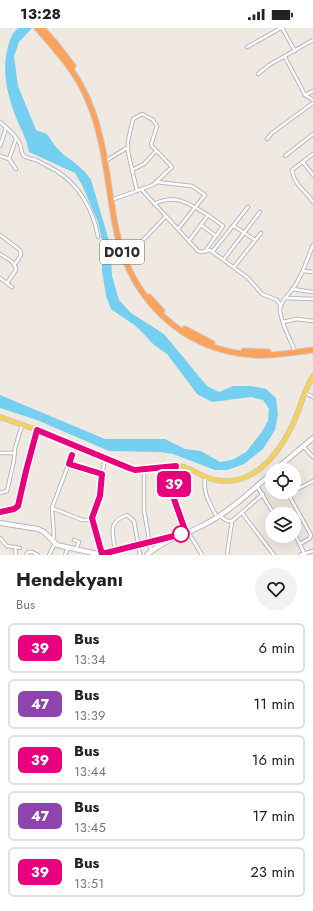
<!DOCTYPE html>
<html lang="en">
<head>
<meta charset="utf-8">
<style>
  :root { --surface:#fff; --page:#f2f2f2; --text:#222; --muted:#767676; --line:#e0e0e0 }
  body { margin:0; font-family:Jost,sans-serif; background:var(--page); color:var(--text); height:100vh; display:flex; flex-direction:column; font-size:15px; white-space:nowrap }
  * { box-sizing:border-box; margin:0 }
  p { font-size:13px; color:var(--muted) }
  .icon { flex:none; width:22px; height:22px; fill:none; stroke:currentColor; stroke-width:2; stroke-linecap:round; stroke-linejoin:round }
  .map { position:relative; height:527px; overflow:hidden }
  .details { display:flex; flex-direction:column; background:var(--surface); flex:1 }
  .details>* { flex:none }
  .badge { padding:0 8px; border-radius:6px; font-size:14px; line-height:26px }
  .buttons { position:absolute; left:265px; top:435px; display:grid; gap:8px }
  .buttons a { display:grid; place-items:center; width:36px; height:36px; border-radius:50%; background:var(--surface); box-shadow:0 4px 16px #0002; font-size:20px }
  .map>.badge { position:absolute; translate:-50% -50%; box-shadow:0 0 0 2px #fff }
  .round { display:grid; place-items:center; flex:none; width:42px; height:42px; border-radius:21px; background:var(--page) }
  .overview { display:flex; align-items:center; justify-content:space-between; height:68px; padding:0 16px }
  h1 { font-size:19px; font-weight:700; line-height:30px }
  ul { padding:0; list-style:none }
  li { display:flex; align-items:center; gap:12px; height:50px; margin:0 8px 6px; padding:0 8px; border:2px solid var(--line); border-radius:6px }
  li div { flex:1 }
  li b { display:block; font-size:15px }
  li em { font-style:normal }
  li .badge { min-width:44px; font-weight:700; text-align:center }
  .status { display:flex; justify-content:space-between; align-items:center; height:28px; padding:0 20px; background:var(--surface); direction:ltr }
  .status svg { height:11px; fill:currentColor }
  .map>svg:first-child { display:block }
  .water { fill:#75cff0 }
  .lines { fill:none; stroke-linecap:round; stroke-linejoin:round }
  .street-casing { stroke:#b4b7c1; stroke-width:4.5 }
  .secondary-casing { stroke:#b4b7c1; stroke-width:6 }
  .primary-casing { stroke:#c9c9c9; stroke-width:6 }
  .highway-casing { stroke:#c9c9c9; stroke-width:7 }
  .street { stroke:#fff; stroke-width:2.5 }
  .secondary { stroke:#fff; stroke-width:4 }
  .primary { stroke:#f2d163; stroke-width:4.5 }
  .highway { stroke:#ffa35c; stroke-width:5 }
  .line-casing { stroke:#fff; stroke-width:9 }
  .line { stroke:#e6007e; stroke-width:6 }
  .stop-dot { fill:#fff; stroke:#e6007e; stroke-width:2 }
  .labels { text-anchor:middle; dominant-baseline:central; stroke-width:3.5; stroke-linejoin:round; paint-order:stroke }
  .shield { fill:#fff; stroke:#6d6d6d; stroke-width:1 }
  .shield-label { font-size:14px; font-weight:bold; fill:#2e2e2e }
</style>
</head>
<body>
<div class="status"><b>13:28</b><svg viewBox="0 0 49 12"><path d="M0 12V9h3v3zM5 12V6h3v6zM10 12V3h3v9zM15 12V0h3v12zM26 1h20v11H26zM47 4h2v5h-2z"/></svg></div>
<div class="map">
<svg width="313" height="527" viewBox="0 0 313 527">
  <rect width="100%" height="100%" fill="#efe9e1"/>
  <!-- water -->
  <path class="water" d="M18,0H32L19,14L14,28L18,58L36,102L47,106L55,118L64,127L74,134L85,144L91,152L110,216L112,248L119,272L131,285L164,306L207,358L219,364L233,358H251L266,361L276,370L278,386L275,402L263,421L244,436L227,442H215L173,426L160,424L109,423L37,392L0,380V367L105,411H165L185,421L201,423L220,434L232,432L246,424L261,405L268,393L269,381L263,372L251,369L212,374L197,366L167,326L154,317L137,299L111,281L106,268L102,243V213L98,194L82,157L75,145L29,124C27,112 22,103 17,92C8,70 1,43 8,19C10,11 12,5 18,0Z"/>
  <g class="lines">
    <defs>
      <g id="street">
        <polyline points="282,0 295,23"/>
        <polyline points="247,19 281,0"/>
        <polyline points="285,29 305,67 313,72"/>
        <polyline points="258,46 269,37 313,12"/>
        <polyline points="305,67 313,63"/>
        <path d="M0,94C6,99 15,107 19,114C22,118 20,124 24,128C27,130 32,131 36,132C42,135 49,139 55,142C79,156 94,183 98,209"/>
        <polyline points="267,111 272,105 313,75"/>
        <polyline points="0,118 6,100"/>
        <polyline points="0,128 9,131 16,141"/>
        <polyline points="285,128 313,106"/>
        <polyline points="9,131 16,111"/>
        <polyline points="107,132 127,120"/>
        <polyline points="303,134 313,147"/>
        <polyline points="132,142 144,136 156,123"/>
        <polyline points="292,142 313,126"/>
        <path d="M292,143C295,158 305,162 313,174"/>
        <polyline points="156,154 192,158 205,167 178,201"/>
        <polyline points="141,161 198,223 202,224 210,222 248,250 262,266 277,272 281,278"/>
        <polyline points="114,171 153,157 172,139 151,117 157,98 153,92 142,86 133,91 128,113 128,124 137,163"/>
        <path d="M154,176C176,165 189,176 208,187L189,213"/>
        <polyline points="208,187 223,198 216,208"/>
        <polyline points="201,197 216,208 206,222"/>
        <polyline points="234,198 255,212"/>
        <polyline points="0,207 20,222 21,227 15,236"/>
        <polyline points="213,223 248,179"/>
        <path d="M0,226C6,230 16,234 16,242L7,255"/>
        <polyline points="127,229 166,188"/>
        <polyline points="224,231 260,184"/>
        <polyline points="234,239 261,205"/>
        <polyline points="303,243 313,244"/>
        <polyline points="0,250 12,259"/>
        <polyline points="292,261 313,264"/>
        <polyline points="286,270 313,271"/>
        <polyline points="283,294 297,291 313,293"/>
        <path d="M294,321C290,311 279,291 280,280C281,273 288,267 292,262C302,249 307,232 313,217"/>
        <polyline points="305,365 313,369"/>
        <polyline points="303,418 313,429"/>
        <polyline points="0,425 15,425"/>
        <polyline points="283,435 286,442"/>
        <polyline points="69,436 101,446"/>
        <polyline points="176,438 173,462 174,471 186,505"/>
        <polyline points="144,441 144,482 151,523"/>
        <path d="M205,449C203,466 209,474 217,489"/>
        <polyline points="257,458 274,486"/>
        <polyline points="294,463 313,453"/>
        <polyline points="293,464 289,466 291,471 311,507 310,510 300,516"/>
        <polyline points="0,465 7,463 14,432 15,420 22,397"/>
        <polyline points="52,480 82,492 93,492"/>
        <polyline points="0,484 14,481 18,478 26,443 37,402"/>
        <polyline points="242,485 274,527"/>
        <polyline points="220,488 227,493 232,493 263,466"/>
        <polyline points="188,504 202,527"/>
        <polyline points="294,504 305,527"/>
        <polyline points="0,510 7,518 20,520"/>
        <polyline points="51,511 54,509 52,480 75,419"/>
        <polyline points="74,512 79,514 76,521"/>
        <polyline points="15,519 16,527"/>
        <path d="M115,522C113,505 107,494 127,487L134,493L140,527"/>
        <polyline points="102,526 92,490 100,468 101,451 105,431"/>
        <polyline points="26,527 28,524 32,524 38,527"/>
        <polyline points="49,527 55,515"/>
        <polyline points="65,527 68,520"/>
        <polyline points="227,527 232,493"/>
        <polyline points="300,527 313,523"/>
      </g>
      <g id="secondary">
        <polyline points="275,442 313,410"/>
        <polyline points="0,495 38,501 44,504 57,517 93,525 102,526 186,505"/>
        <path d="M147,527C164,511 189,506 209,494C233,481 252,462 272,445"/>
      </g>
      <path id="primary" d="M0,389L37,402L129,440L135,441C150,440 169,435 184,439C194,442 204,450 215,452C252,459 277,429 292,398C300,382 303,364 313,348"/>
      <g id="highway">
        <path d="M37,0C61,28 79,46 92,82C106,120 108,162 116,201C130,270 181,322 253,327C273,329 293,324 313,322"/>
        <polyline points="42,0 57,17 73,38"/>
        <polyline points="149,269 162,283"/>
        <polyline points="185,301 212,315"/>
        <polyline points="244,323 268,324"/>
      </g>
    </defs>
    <!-- street casing -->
    <use href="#street" class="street-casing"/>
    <!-- secondary casing -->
    <use href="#secondary" class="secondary-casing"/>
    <!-- primary casing -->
    <use href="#primary" class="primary-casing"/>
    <!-- highway casing -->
    <use href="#highway" class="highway-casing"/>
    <!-- street -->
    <use href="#street" class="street"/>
    <!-- secondary -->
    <use href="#secondary" class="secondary"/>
    <!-- primary -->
    <use href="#primary" class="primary"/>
    <!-- highway -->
    <use href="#highway" class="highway"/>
  </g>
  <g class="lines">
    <defs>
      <polyline id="line" points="0,484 14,481 18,478 26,443 37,402 129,440 135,442 176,438 173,462 174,471 186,505 102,526 92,490 100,468 102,446 69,436 72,427"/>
    </defs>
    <!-- line casing -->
    <use href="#line" class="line-casing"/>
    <!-- line -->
    <use href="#line" class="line"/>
  </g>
  <!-- markers -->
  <circle class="stop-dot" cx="181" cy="506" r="8"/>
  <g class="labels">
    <!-- shield labels -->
    <rect class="shield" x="100" y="212" width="44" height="24" rx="3"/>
    <g class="shield-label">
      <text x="122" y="224">D010</text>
    </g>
  </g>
</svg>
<div class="buttons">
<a><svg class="icon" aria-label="locate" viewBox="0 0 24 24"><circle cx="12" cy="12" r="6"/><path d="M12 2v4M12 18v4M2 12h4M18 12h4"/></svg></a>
<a><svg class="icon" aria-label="layers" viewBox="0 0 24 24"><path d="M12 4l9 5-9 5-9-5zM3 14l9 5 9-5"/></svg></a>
</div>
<b class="badge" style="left:174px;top:456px;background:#e6007e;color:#fff">39</b>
</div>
<section class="details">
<div class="overview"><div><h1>Hendekyanı</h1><p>Bus</p></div><a class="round"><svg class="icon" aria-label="heart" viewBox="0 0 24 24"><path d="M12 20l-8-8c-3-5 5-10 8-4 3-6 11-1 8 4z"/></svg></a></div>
<ul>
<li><span class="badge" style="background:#e6007e;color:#fff">39</span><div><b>Bus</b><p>13:34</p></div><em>6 min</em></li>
<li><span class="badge" style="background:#8e44ad;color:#fff">47</span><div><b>Bus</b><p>13:39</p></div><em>11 min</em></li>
<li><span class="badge" style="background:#e6007e;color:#fff">39</span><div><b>Bus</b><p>13:44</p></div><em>16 min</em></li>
<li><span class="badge" style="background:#8e44ad;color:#fff">47</span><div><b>Bus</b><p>13:45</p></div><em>17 min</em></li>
<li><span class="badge" style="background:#e6007e;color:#fff">39</span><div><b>Bus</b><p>13:51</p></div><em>23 min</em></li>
</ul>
</section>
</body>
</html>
